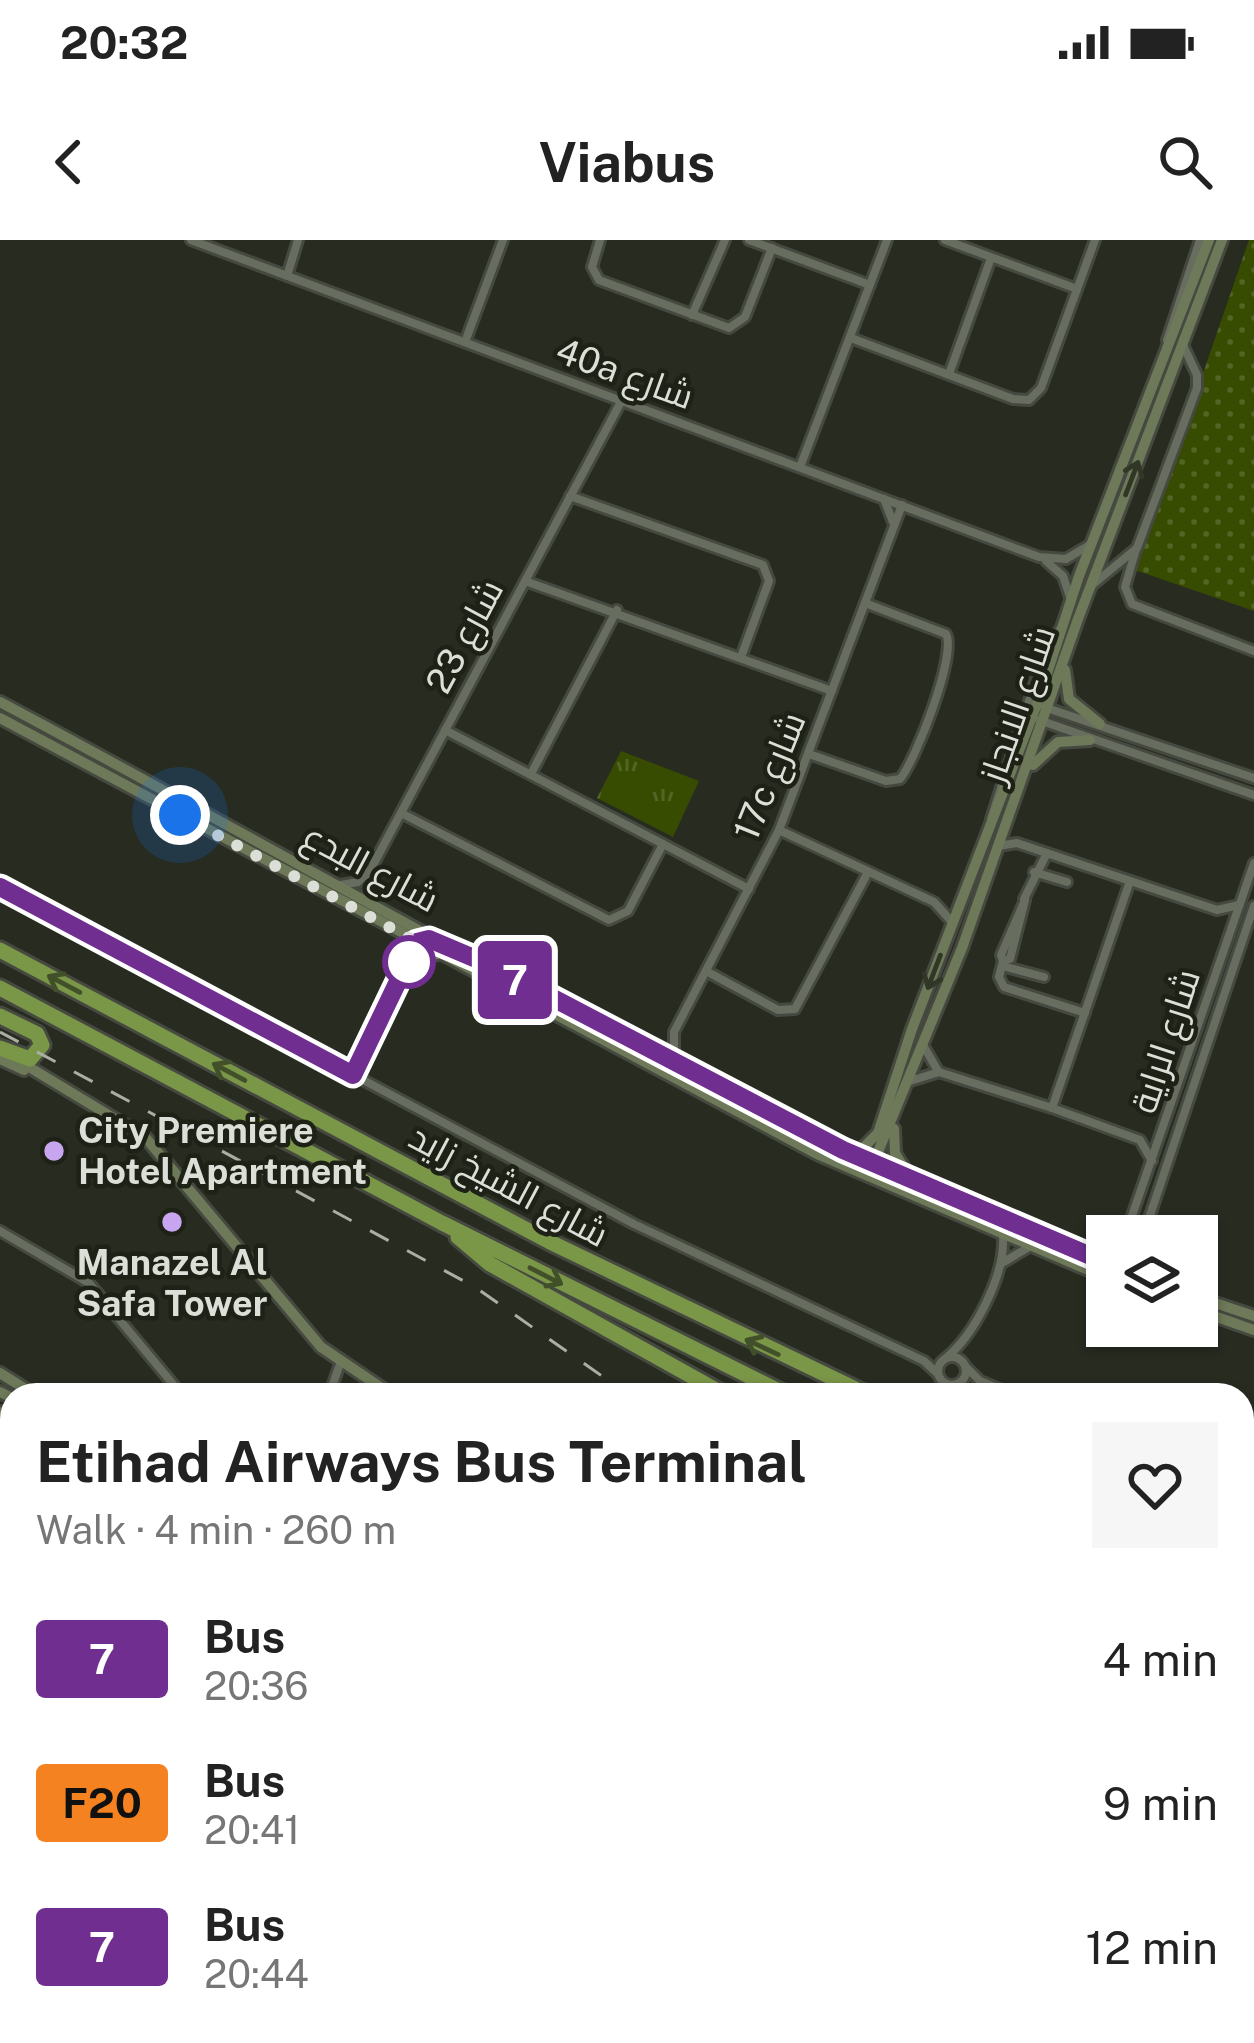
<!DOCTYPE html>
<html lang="en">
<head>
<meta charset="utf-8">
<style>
  :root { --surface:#fff; --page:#f6f6f6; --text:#222; --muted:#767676 }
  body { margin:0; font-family:"Public Sans",Cairo,sans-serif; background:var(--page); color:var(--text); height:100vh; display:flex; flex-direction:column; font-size:45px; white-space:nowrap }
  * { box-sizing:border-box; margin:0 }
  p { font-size:39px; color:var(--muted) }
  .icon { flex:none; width:66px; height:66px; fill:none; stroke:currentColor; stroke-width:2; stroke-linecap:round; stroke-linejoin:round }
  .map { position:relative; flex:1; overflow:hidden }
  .panel { position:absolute; left:0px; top:1143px; width:1254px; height:660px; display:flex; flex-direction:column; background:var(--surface); border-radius:36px 36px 0 0; box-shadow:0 3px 9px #0004 }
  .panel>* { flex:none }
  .badge { padding:0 24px; border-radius:9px; font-size:42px; line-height:78px }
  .buttons { position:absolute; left:1086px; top:975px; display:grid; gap:24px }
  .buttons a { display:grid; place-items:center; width:132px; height:132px; border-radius:0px; background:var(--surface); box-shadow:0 3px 9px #0004; font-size:60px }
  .you { position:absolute; width:60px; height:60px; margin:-30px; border:9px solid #fff; border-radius:50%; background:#1a73e8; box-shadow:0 0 0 18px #1a73e833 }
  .map>.badge { position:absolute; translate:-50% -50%; box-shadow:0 0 0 6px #fff }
  .round { display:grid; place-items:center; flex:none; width:126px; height:126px; border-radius:0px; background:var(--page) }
  .headline { display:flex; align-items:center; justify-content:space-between; height:204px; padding:0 36px }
  h1 { font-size:57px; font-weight:700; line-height:90px }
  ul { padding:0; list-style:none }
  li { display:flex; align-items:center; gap:36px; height:144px; padding:0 36px }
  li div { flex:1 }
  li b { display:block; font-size:45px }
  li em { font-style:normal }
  li .badge { min-width:132px; font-weight:700; text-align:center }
  .status { display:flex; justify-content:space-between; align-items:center; height:84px; padding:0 60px; background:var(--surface); direction:ltr }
  .status svg { height:33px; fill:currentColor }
  header { display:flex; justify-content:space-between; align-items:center; height:156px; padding:0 36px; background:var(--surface); font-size:54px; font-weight:700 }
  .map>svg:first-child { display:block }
  .built { fill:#2d3422 }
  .grass { fill:url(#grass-dots) }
  .park { fill:url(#park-tufts) }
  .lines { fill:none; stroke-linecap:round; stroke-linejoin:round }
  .street-casing { stroke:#45493f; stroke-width:14 }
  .secondary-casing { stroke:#45493f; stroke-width:16 }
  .primary-casing { stroke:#45493f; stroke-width:18 }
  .highway-casing { stroke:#45493f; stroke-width:21 }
  .street { stroke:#676d5f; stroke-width:8 }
  .secondary { stroke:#6d7958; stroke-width:10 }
  .primary { stroke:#728651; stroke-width:12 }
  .highway { stroke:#7a9647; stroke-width:15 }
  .rail { stroke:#abaea5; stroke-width:3; stroke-dasharray:21 21; stroke-linecap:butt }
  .oneway { stroke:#313726 }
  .oneway2 { stroke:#42502a }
  .line-casing { stroke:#fff; stroke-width:27 }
  .line { stroke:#6f2e90; stroke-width:18 }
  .walk { stroke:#dcdfd7; stroke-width:12; stroke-dasharray:0 21.6 }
  .stop-dot { fill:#fff; stroke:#6f2e90; stroke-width:6 }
  .poi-dot { fill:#c8a6ef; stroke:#1d2116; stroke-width:4.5 }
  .labels { text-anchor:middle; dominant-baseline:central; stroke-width:9; stroke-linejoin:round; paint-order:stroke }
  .street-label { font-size:36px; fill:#dcdfd7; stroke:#1d2116 }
  .poi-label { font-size:36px; font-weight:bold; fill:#dcdfd7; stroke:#1d2116; text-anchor:start }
</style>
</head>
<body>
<div class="status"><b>20:32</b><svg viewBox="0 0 49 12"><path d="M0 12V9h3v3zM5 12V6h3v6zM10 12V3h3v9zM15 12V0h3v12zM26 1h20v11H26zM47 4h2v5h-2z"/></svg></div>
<header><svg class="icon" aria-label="back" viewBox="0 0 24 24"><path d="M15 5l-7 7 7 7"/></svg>Viabus<svg class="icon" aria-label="search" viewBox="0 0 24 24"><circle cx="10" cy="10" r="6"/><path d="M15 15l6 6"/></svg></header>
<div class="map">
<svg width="1254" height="1803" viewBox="0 0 1254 1803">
  <defs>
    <pattern id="grass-dots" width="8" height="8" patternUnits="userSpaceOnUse" patternTransform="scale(3)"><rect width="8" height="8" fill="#374c00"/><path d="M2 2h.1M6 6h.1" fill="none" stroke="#536524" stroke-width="1.8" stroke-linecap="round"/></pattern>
    <pattern id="park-tufts" width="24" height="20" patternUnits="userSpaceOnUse" patternTransform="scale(3)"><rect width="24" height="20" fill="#374c00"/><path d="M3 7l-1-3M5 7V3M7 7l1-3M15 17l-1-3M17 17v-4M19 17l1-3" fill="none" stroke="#536524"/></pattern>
  </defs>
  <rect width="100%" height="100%" fill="#272b20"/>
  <!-- built -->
  <polygon class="built" points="1242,1648 1254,1651 1254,1803 1138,1803 1131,1791 1242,1791"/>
  <!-- grass -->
  <polygon class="grass" points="1249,0 1254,0 1254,371 1135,330"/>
  <!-- park -->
  <polygon class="park" points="621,511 699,541 673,597 597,558"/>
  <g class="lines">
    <defs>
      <g id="street">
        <polyline points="191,0 1039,317 1066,319 1088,306"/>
        <polyline points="600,0 592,27 599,40 729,88 745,77 772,8"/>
        <polyline points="749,0 870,45"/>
        <polyline points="945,0 1077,49"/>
        <polyline points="287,36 298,0"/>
        <polyline points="692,75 725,0"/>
        <polyline points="851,98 1013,159 1029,160 1041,148 1095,0"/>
        <polyline points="1167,100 1200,0"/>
        <polyline points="465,102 503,0"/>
        <polyline points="949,134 991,18"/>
        <polyline points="800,227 887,0"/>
        <polyline points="570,256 763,325 769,341 741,417"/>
        <polyline points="884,259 893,282"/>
        <polyline points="1136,309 1125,347 1132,364 1254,411"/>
        <polyline points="1046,321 1063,336 1070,357"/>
        <polyline points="525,341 832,451"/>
        <polyline points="1091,346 1137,308 1197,148 1197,135 1183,105"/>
        <polyline points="1044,467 1254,538"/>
        <polyline points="1039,480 1254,555"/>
        <polyline points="445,490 749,649"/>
        <path d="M809,514L886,541L900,539C916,520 957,414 946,394L865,363"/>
        <polyline points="532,532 617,370"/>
        <polyline points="401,573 609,680 628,671 663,604"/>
        <polyline points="991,579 1047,405 1062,387"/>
        <polyline points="779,590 934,662 953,683"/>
        <polyline points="998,606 1017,603 1217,670 1239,665"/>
        <polyline points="1034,632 1067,642"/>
        <polyline points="341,645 358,642 369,631"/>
        <polyline points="0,647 634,984 924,1121 938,1134"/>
        <polyline points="1024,659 1047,613"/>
        <polygon points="1025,660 1010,719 1003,721 1001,715"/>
        <polyline points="373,662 367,646 373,625 622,160"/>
        <polyline points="1003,721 999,737 1004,747 1085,773"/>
        <polyline points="1002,726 1044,737"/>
        <polyline points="706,731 778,770 795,769 867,634"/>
        <polyline points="923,805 938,831"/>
        <polyline points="674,823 674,792 779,590 902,265"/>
        <polyline points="353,835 407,731"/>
        <polyline points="910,841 939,832 1052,868 1140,900 1152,921"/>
        <polyline points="1052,868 1130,641"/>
        <polyline points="0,991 89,1043 182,1155"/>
        <polyline points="1125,996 1254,623"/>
        <polyline points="1143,996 1254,666"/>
        <polyline points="1002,1023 1029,1007"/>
        <circle cx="952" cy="1131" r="14"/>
        <path d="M946,1118C975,1094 1005,1035 1003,997"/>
        <polyline points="966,1127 980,1141 1014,1155"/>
        <polyline points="329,1155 340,1124"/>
        <polyline points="0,1204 12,1210"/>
        <polyline points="1242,1252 1254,1259"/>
        <polyline points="0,1275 12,1273"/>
        <polyline points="1242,1626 1254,1630"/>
        <polyline points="1242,1634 1254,1638"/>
        <polyline points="0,1719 12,1726"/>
        <polyline points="359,1791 365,1803"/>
        <polyline points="367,1791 373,1803"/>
        <polyline points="648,1791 656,1800 704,1791"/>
        <polyline points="1086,1791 1094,1797 1105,1791"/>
        <polyline points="1112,1791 1117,1803"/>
        <polyline points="6,1803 14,1791"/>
      </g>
      <g id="secondary">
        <polyline points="1065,430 1069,459 1100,484"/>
        <path d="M0,462C365,656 722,872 1107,1023"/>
        <polyline points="0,478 819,915 1107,1038"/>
        <polyline points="1033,525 1058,502 1090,500"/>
        <polyline points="407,731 418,717 438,714"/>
        <polyline points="0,819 24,830"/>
        <polyline points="19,821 145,897 321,1107 392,1155"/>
        <polyline points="894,889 895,913 910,938"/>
        <polyline points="846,910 862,909 878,893 912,789 1037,464 1079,336 1209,0"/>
        <polyline points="873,924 962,708 1078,379 1222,0"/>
        <polyline points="1197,1057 1254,1076"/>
        <polyline points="1197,1070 1254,1090"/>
        <polyline points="0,1133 35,1155"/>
        <polyline points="0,1152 12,1158"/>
        <polyline points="0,1172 12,1178"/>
        <polyline points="0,1192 12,1198"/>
        <polyline points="0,1580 12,1569"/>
        <polyline points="0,1606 12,1595"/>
        <polyline points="1056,1803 1058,1791"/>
        <polyline points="1066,1803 1068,1791"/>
      </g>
      <g id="primary">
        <polyline points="938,1791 940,1803"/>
        <polyline points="946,1791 958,1803"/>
        <polyline points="976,1791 986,1803"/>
        <polyline points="152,1803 163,1791"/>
        <polyline points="181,1803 192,1791"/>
      </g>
      <g id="highway">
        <polyline points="0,710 550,1002 868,1155"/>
        <polyline points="0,748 442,983 787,1155"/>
        <polyline points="0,776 37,794 42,805 30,819 0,808"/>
        <polyline points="458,997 490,1024 725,1155"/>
        <polyline points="1242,1301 1254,1306"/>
        <polyline points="1242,1335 1254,1340"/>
        <polyline points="1242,1368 1254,1373"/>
        <polyline points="1242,1389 1254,1395"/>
      </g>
    </defs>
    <!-- street casing -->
    <use href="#street" class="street-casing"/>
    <!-- secondary casing -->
    <use href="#secondary" class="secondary-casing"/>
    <!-- primary casing -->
    <use href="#primary" class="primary-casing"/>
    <!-- highway casing -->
    <use href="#highway" class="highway-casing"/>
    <!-- street -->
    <use href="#street" class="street"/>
    <!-- secondary -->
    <use href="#secondary" class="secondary"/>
    <!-- primary -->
    <use href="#primary" class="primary"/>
    <!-- highway -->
    <use href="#highway" class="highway"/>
    <!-- rail -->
    <g class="rail">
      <polyline points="0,792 475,1047 629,1155"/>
      <polyline points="1242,1436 1254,1442"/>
    </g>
  </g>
  <!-- one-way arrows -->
  <defs><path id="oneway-shaft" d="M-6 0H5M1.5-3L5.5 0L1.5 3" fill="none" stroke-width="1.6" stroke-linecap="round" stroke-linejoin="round" transform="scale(3)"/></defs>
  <g class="oneway">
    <use href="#oneway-shaft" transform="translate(1132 238) rotate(-69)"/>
    <use href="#oneway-shaft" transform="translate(934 732) rotate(111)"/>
  </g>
  <g class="oneway2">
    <use href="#oneway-shaft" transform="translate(64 744) rotate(-152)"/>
    <use href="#oneway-shaft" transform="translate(229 832) rotate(-152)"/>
    <use href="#oneway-shaft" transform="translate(546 1036) rotate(27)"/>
    <use href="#oneway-shaft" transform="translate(762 1107) rotate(-155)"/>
  </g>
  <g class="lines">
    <defs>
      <polyline id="line" points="0,647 353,835 417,702 429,699 488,724 843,910 1107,1023"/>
    </defs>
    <!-- line casing -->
    <use href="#line" class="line-casing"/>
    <!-- line -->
    <use href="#line" class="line"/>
    <!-- walk -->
    <polyline class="walk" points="180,575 417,702 409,722"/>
  </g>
  <!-- markers -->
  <circle class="stop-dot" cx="409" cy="722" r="24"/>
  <g class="poi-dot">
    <circle cx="54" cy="911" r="12"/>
    <circle cx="172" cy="982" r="12"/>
  </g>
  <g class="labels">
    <!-- street labels -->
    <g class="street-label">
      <text transform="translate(625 133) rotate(20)">40a شارع</text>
      <text transform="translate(464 396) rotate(-62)">شارع 23</text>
      <text transform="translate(1017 464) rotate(-71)">شارع الانجاز</text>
      <text transform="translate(769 536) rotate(-68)">17c شارع</text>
      <text transform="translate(371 627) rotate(28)">شارع البدع</text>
      <text transform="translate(1165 801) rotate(-72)">شارع الراية</text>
      <text transform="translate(509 945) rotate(28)">شارع الشيخ زايد</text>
    </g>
    <!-- poi labels -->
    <g class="poi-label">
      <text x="78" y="890">City Premiere<tspan x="78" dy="41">Hotel Apartment</tspan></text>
      <text x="172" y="1022" text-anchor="middle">Manazel Al<tspan x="172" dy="41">Safa Tower</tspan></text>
    </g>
  </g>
</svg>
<div class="buttons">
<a><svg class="icon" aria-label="layers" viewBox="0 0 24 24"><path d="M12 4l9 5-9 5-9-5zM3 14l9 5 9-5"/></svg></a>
</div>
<div class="you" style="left:180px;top:575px"></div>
<b class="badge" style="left:515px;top:740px;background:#6f2e90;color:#fff">7</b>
<section class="panel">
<div class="headline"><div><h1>Etihad Airways Bus Terminal</h1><p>Walk · 4 min · 260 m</p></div><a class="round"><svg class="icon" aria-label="heart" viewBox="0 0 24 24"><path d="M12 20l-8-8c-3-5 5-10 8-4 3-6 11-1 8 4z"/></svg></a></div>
<ul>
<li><span class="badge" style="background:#6f2e90;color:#fff">7</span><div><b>Bus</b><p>20:36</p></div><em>4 min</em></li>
<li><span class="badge" style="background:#f58220;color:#111">F20</span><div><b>Bus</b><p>20:41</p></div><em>9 min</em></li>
<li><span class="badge" style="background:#6f2e90;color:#fff">7</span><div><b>Bus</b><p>20:44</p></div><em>12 min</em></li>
</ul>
</section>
</div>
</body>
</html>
